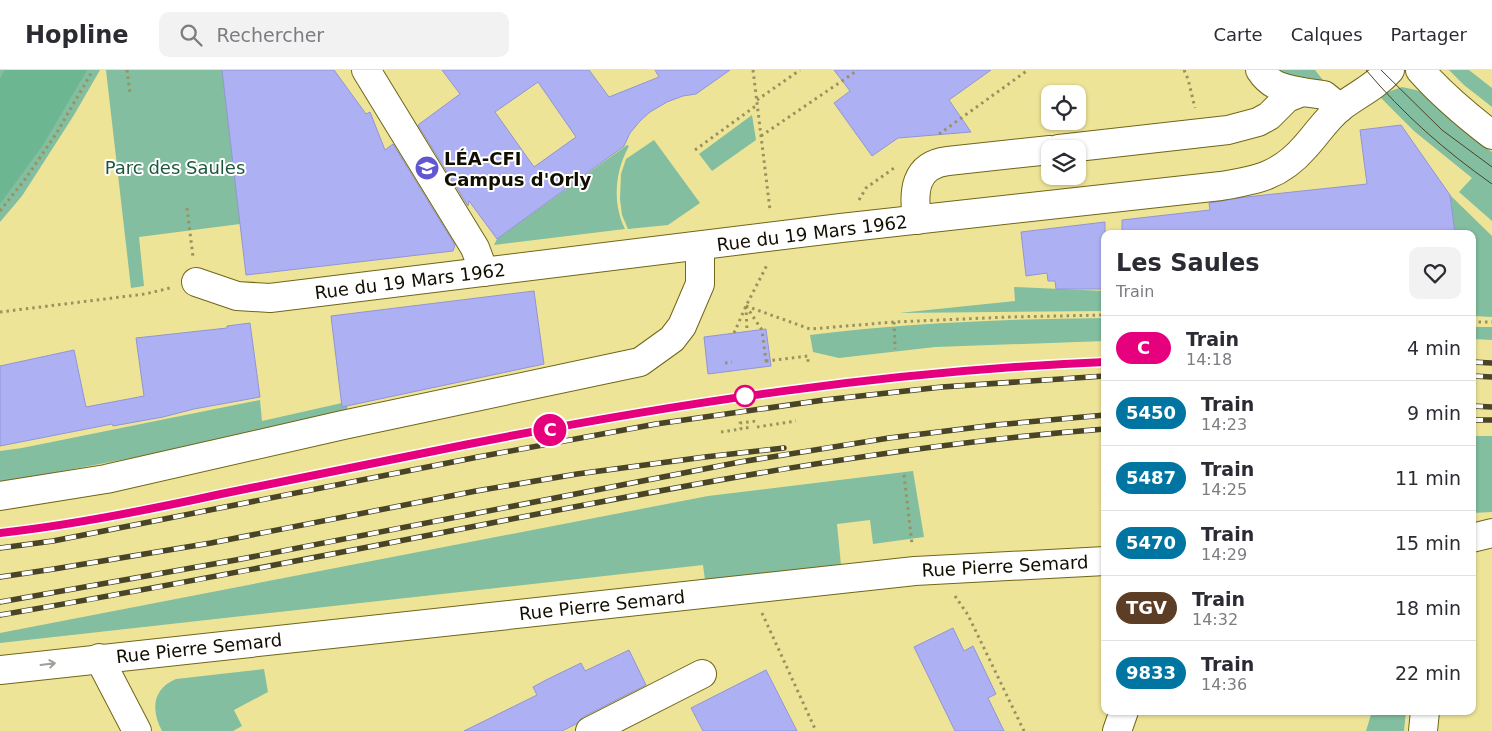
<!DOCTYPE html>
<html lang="fr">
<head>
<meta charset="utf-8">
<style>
  :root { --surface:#fff; --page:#f2f2f3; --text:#2b2b33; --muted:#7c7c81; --line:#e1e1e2 }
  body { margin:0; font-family:"DejaVu Sans",sans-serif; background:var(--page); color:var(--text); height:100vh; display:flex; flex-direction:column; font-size:19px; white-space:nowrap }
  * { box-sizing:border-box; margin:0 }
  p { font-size:16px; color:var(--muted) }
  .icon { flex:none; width:28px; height:28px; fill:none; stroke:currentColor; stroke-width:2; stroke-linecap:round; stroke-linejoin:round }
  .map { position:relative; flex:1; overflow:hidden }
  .sheet { position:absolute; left:1101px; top:160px; width:375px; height:485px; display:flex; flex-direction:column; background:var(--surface); border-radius:10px; box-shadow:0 1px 4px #0004 }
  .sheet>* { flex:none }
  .badge { padding:0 10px; border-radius:16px; font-size:18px; line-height:32px }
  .buttons { position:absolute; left:1041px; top:15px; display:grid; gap:10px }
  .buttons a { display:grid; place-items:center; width:45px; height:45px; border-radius:10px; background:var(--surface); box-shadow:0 1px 4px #0004; font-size:25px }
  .map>.badge { position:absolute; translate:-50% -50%; box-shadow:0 0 0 2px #fff }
  .round { display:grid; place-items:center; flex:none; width:52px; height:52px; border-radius:10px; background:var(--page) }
  .summary { display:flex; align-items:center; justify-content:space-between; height:85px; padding:0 15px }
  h1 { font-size:24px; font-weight:600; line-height:38px }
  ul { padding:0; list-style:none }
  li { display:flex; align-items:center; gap:15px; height:65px; padding:0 15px; border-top:1px solid var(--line) }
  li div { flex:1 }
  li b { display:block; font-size:19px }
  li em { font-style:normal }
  li .badge { min-width:55px; font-weight:700; text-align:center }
  header { display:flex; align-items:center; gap:30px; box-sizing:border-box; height:70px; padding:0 25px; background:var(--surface); border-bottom:1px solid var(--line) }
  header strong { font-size:24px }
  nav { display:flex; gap:28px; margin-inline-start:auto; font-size:18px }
  .search { width:350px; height:45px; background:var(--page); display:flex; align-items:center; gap:12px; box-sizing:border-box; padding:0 18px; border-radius:10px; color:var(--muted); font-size:19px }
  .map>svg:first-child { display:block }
  .green { fill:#82be9f }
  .forest { fill:#6cb792 }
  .building { fill:#adb1f4; stroke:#9294d6; fill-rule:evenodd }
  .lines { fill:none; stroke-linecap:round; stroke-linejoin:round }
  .minor-casing { stroke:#706618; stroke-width:30 }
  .path { stroke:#99925e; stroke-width:3; stroke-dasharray:2.5 4; stroke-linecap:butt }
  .minor { stroke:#fff; stroke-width:28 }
  .tram { stroke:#494426; stroke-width:1 }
  .rail-casing { stroke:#494426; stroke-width:5.5 }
  .rail { stroke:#fff; stroke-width:4; stroke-dasharray:11; stroke-linecap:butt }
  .oneway { stroke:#a09f99 }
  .line-casing { stroke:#fff; stroke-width:11 }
  .line { stroke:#e6007e; stroke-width:8 }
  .stop-dot { fill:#fff; stroke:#e6007e; stroke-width:2.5 }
  .labels { text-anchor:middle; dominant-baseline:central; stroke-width:4; stroke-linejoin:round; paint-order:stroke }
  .poi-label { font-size:18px; font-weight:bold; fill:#110e00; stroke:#fff; text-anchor:start }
  .park-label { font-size:18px; fill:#1d573e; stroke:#fff }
  .street-label { font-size:18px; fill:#110e00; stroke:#fff }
</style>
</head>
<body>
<header>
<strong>Hopline</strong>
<div class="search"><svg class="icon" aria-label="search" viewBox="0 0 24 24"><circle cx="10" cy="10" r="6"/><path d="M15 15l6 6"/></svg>Rechercher</div>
<nav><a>Carte</a><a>Calques</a><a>Partager</a></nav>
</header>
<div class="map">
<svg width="1492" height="661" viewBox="0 0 1492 661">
  <rect width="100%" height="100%" fill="#eee498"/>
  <!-- green -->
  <g class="green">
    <polygon points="0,0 100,0 74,45 22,126 0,152"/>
    <polygon points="106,0 222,0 240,154 139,167 144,216 131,218"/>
    <polygon points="1268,0 1315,0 1330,19"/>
    <polygon points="1449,0 1469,0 1492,18 1492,37 1464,15"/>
    <polygon points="1402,17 1416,20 1421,22 1456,55 1492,82 1492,151 1459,122 1472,108 1414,61 1380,27 1385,23"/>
    <polygon points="752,45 756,70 712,101 699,84"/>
    <polygon points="654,70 700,133 668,155 628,159 622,145 620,129 621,104 626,89"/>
    <path d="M627,75L629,76C615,101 612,133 625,159L494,175L497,169Z"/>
    <polygon points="1450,125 1492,166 1492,247 1473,246 1472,164 1455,164"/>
    <polygon points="1014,217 1105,221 1105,241 899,243 1015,231"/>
    <path d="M1105,248V271L935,277L839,288L813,282L810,265C908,253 1007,249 1105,248Z"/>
    <polygon points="1473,257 1492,257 1492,270 1473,269"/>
    <polygon points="260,330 262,351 342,333 347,336 348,341 189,377 0,413 0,381 22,378"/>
    <polygon points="1473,366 1492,366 1492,442 1473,443"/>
    <polygon points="913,401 924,467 873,474 870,450 837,454 841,495 705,510 703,495 0,573 0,563 708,426"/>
    <path d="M264,599L268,622L234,640L242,656L233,661H162C151,640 152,619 176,609Z"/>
    <polygon points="1372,641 1406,641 1404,661 1366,661"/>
  </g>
  <!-- forest -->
  <polygon class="forest" points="5,0 87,0 43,75 0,134 0,8"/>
  <!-- building -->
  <g class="building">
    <polygon points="222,0 334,0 366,44 370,42 385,80 393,74 455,175 453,181 246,205"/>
    <path d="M442,0H589L609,27L659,7L655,0H730L696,24L683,26L667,32L650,42L640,51L630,63L624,76L497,169L469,131L468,136L418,55L460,24ZM538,12L576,67L534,97L495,42Z"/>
    <polygon points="834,0 991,0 949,30 971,62 898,68 872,86 834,33 850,21"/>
    <polygon points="1401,55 1450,125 1455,164 1122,164 1122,150 1210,140 1209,133 1246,127 1367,114 1360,60"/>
    <polygon points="1105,152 1105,219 1056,219 1055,211 1048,211 1047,203 1026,206 1021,162"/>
    <polygon points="534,221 544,294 342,337 331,246"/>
    <polygon points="250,253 260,327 194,339 163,347 113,356 112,354 0,376 0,296 74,280 86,337 144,326 136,268 227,258 227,256"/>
    <polygon points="766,259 771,296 708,304 704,267"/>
    <polygon points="953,558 964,581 973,576 996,624 988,628 1004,661 955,661 914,577"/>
    <polygon points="629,580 646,615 583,647 576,654 562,661 464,661 537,625 533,617 546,610 581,593 585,601"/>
    <polygon points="766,600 797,661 703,661 691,638"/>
  </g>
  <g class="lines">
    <defs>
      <g id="minor">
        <polyline points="366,0 475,178 484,202"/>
        <path d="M1260,0C1271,17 1283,18 1302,22"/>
        <path d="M1420,0C1442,25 1466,45 1492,65"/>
        <polyline points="1059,79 1228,60 1258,52 1269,46 1287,28 1302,22 1324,25 1340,38"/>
        <path d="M917,150C913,122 914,95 948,91L1050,80"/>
        <path d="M196,212L237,226L270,228L841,158L1221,116C1257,110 1280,106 1305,77C1317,64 1327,48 1341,37C1358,24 1375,17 1390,0"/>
        <polyline points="0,426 106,409 343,355 640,292 672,269 682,256 700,214 700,187 698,176"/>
        <polyline points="1472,468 1492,463"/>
        <polyline points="99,588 137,661"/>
        <polyline points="0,600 915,501 1105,491"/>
        <polyline points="590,661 702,604"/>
        <polyline points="1117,661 1124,641"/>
        <polyline points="1423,661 1425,641"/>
      </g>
    </defs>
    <!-- minor casing -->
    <use href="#minor" class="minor-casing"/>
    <!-- path -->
    <g class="path">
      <polyline points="127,0 130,23"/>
      <polyline points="753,0 770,140"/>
      <polyline points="1184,0 1188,9 1195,38"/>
      <polyline points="757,30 800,0"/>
      <polyline points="939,64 1028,0"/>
      <polyline points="761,66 858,0"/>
      <polyline points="695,80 757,35"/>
      <polyline points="859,130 866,118 894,98"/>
      <polyline points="187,138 193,187"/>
      <polyline points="0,141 26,108 56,64 93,0"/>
      <polyline points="746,236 810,259 894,252 1009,247 1105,245"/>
      <polyline points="746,236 762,260 766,291 762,291"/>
      <polyline points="746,236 747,261"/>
      <polyline points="0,242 145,224 170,218"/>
      <polyline points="894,252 895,279"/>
      <polyline points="1472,252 1492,252"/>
      <polyline points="734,263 746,236 767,195"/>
      <polyline points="766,291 808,286 808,292"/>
      <polyline points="725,293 732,292"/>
      <polyline points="757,357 796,351"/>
      <polyline points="746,358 752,357"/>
      <polyline points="721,362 741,359 740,353 756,351"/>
      <polyline points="904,405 912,474"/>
      <polyline points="955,526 968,545 1024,661"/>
      <polyline points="762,543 816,661"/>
    </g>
    <!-- minor -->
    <use href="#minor" class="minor"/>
    <!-- tram -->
    <g class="tram">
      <path d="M1366,0C1403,44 1445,81 1492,114"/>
      <polyline points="1381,0 1442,60 1492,97"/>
    </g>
    <defs>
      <g id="rail">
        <polyline points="1472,292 1492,293"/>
        <polyline points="1472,306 1492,307"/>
        <polyline points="1472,336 1492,337"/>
        <polyline points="1472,350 1492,350"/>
        <path d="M0,463C71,456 141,441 210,427C295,410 380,392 464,375C676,333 889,301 1105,292"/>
        <polyline points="0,478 53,471 478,387 656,354 824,330 942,317 1105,306"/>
        <polyline points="0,507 54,499 211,473 476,421 577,404 705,387 784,378"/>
        <polyline points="0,532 236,490 740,392 889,368 995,355 1105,345"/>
        <path d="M0,545C159,518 318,487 476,456C685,415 893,375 1105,359"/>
      </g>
    </defs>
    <!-- rail casing -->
    <use href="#rail" class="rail-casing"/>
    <!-- rail -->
    <use href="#rail" class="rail"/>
  </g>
  <!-- one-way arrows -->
  <defs><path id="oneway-shaft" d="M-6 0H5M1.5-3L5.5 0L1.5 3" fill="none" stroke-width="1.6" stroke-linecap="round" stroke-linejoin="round" transform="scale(1.25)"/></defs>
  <use class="oneway" href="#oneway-shaft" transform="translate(48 594) rotate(-7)"/>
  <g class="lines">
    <defs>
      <path id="line" d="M0,463C74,455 148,440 221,424C302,408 383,391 464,375C676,333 889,301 1105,292"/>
    </defs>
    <!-- line casing -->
    <use href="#line" class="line-casing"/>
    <!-- line -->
    <use href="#line" class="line"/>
  </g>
  <!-- icons -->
  <defs>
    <symbol id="university-disc" viewBox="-11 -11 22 22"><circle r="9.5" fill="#6158d1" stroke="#fff"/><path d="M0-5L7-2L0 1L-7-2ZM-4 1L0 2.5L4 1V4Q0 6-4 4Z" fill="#fff"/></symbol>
  </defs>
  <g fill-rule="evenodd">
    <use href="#university-disc" x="413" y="84" width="28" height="28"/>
  </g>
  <!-- markers -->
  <circle class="stop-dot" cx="745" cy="326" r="10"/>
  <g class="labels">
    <!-- poi labels -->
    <g class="poi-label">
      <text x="444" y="88">LÉA-CFI<tspan x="444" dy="21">Campus d'Orly</tspan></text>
    </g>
    <!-- park labels -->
    <g class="park-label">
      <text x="175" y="97">Parc des Saules</text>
    </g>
    <!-- street labels -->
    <g class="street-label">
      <text transform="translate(812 163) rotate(-7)">Rue du 19 Mars 1962</text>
      <text transform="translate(410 211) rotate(-7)">Rue du 19 Mars 1962</text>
      <text transform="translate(1005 496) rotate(-3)">Rue Pierre Semard</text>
      <text transform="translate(602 535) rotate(-6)">Rue Pierre Semard</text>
      <text transform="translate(199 578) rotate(-6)">Rue Pierre Semard</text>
    </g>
  </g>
</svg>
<div class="buttons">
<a><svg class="icon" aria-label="locate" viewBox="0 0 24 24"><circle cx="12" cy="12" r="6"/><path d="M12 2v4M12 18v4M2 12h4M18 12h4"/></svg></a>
<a><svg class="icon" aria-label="layers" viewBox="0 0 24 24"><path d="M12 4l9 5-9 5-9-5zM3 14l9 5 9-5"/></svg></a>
</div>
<b class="badge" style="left:550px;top:360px;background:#e6007e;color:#fff">C</b>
<section class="sheet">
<div class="summary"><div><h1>Les Saules</h1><p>Train</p></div><a class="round"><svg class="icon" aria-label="heart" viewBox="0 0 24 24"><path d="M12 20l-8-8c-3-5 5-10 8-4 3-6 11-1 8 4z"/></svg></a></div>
<ul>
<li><span class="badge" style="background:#e6007e;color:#fff">C</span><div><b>Train</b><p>14:18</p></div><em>4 min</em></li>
<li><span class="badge" style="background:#0075a1;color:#fff">5450</span><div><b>Train</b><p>14:23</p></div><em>9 min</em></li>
<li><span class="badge" style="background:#0075a1;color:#fff">5487</span><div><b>Train</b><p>14:25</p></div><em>11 min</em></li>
<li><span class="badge" style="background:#0075a1;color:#fff">5470</span><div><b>Train</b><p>14:29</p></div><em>15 min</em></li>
<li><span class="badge" style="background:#5c3e26;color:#fff">TGV</span><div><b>Train</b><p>14:32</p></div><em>18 min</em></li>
<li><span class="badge" style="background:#0075a1;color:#fff">9833</span><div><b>Train</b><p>14:36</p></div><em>22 min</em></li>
</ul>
</section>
</div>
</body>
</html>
